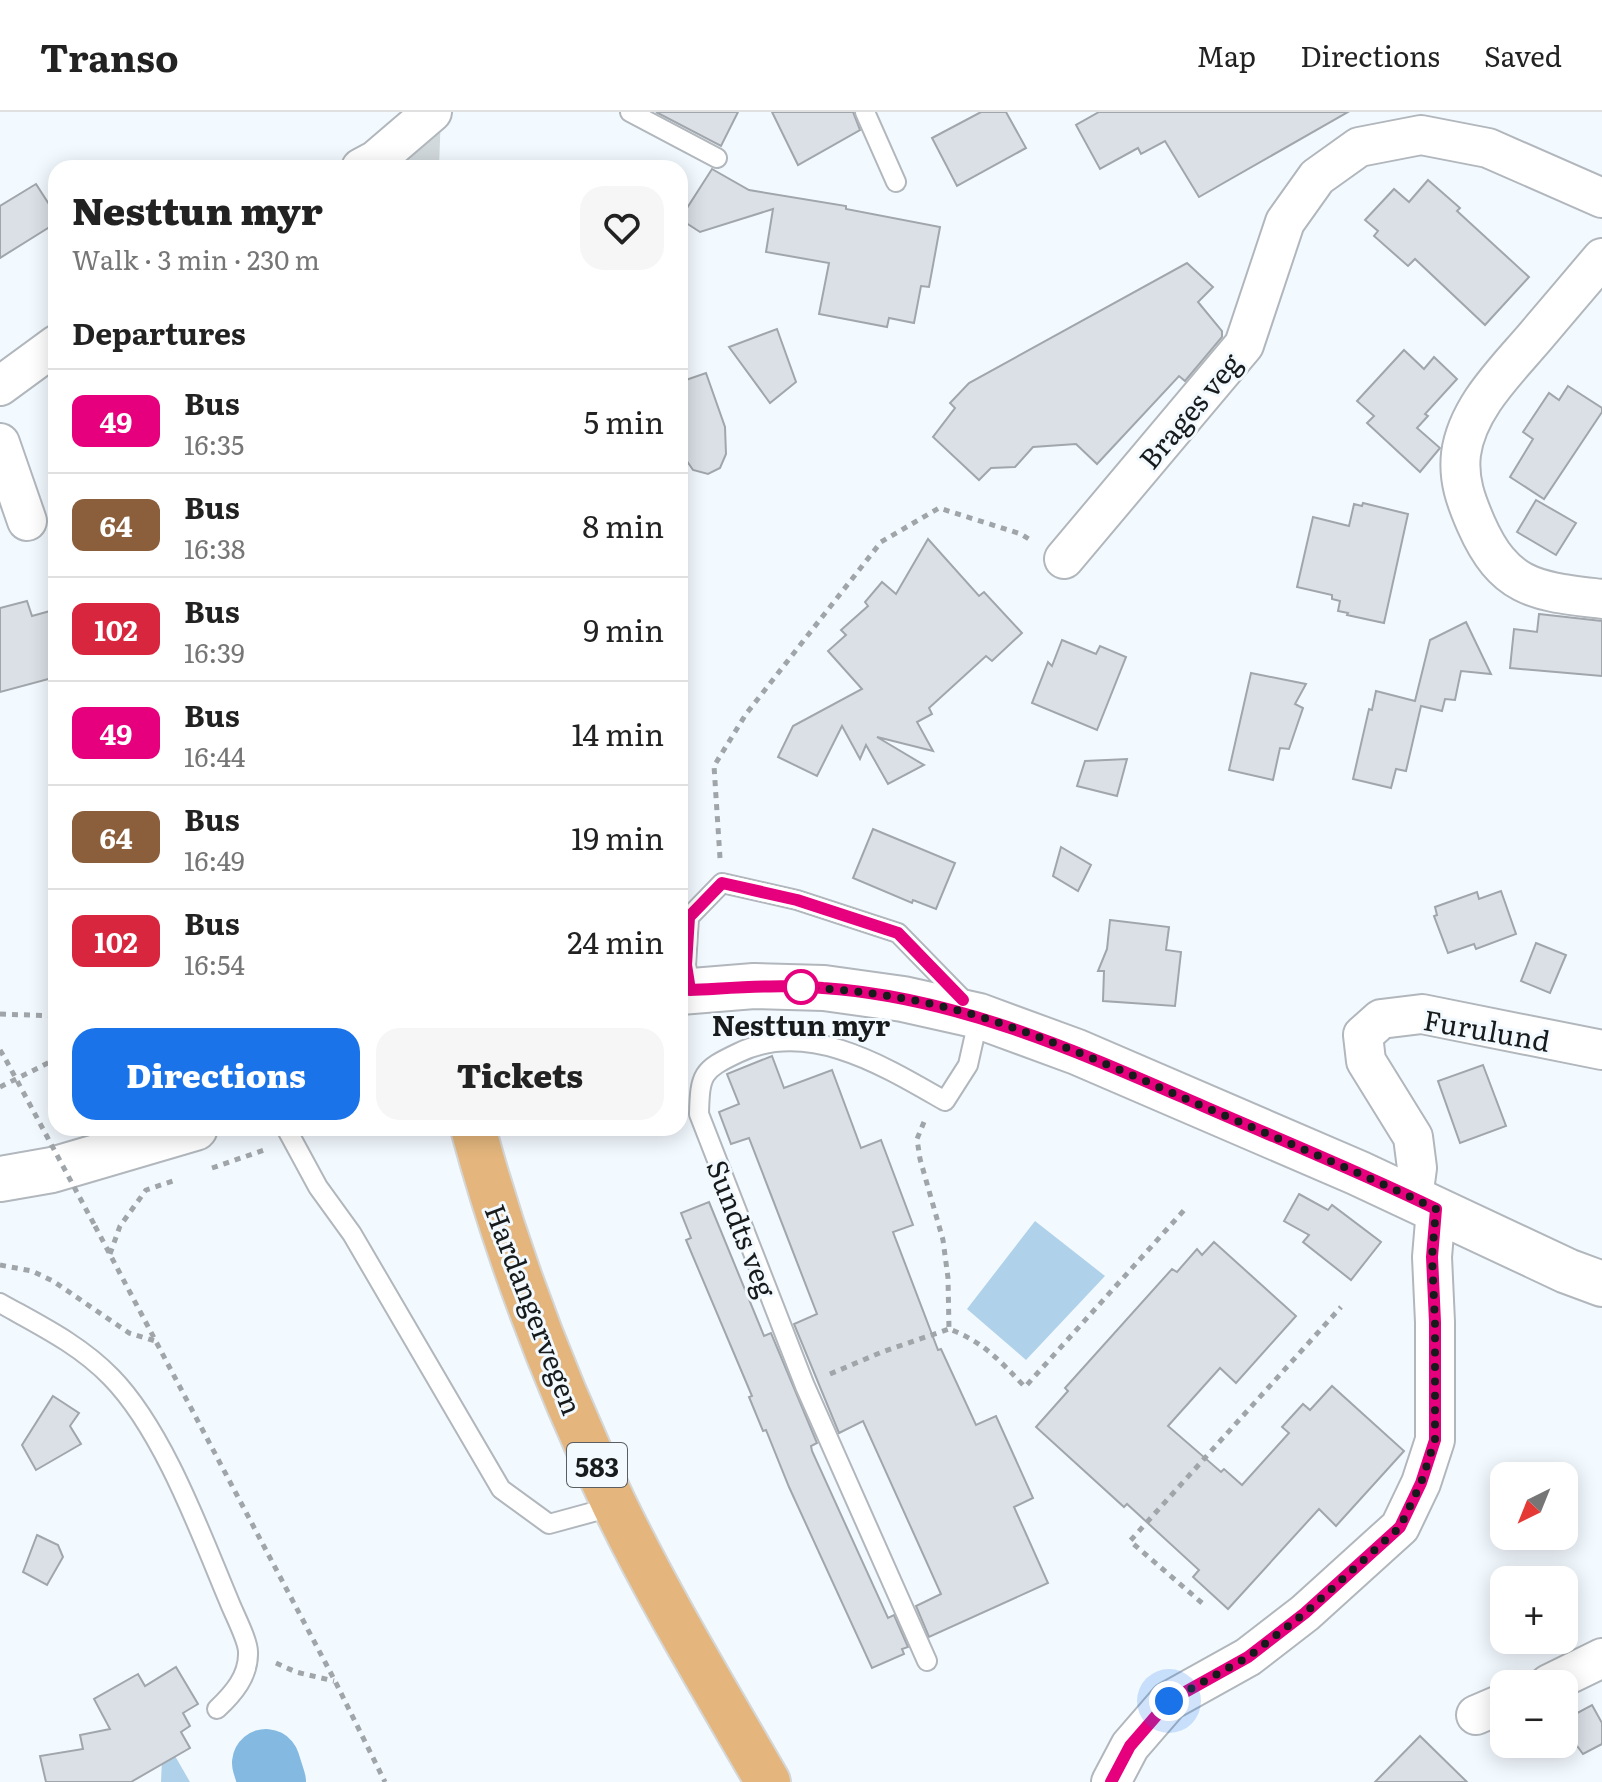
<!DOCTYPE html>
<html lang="en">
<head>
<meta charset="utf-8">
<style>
  :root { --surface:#fff; --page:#f6f6f6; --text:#222; --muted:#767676; --line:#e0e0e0; --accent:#1a73e8 }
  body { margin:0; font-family:Literata,serif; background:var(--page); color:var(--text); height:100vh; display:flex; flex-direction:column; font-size:30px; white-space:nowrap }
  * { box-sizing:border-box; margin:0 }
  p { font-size:26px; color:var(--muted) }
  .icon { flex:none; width:44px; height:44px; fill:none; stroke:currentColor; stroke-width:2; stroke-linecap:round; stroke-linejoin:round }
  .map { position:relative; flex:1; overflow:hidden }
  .details { position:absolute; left:48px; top:48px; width:640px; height:976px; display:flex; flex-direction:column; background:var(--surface); border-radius:24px; box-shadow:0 4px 20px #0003 }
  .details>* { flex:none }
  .badge { padding:0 16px; border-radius:12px; font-size:28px; line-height:52px }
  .needle { width:52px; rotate:223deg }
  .fabs { position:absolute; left:1490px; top:1350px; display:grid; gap:16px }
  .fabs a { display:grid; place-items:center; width:88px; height:88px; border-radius:16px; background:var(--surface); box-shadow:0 4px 20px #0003; font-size:40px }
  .you { position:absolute; width:40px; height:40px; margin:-20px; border:6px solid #fff; border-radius:50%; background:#1a73e8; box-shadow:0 0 0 12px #1a73e833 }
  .map>.badge { position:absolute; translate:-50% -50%; box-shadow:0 0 0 4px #fff }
  h2 { padding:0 24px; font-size:30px; line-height:72px }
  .round { display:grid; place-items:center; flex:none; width:84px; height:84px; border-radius:24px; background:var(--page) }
  .overview { display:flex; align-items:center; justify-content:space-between; height:136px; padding:0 24px }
  h1 { font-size:38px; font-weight:800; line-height:60px }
  .button { display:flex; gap:16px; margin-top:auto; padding:16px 24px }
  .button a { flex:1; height:92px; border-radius:24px; background:var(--accent); color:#fff; font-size:32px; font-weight:800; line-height:92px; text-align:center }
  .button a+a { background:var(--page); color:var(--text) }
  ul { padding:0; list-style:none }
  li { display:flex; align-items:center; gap:24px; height:104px; padding:0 24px; border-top:2px solid var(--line) }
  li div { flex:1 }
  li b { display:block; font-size:30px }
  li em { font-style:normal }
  li .badge { min-width:88px; font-weight:700; text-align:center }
  header { display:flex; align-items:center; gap:48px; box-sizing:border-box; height:112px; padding:0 40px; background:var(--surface); border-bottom:2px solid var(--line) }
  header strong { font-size:38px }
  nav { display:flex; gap:44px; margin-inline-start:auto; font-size:28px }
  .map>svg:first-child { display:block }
  .green { fill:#b0d1ea }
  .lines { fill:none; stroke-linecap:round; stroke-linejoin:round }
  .river { stroke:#84bae2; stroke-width:68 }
  .building { fill:#dae0e6; stroke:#a0a6ab; stroke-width:2 }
  .primary-tunnel { stroke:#d2d9dd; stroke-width:44; stroke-dasharray:44 22; stroke-linecap:butt }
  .service-casing { stroke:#b1b7bc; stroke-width:22 }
  .minor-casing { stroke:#b1b7bc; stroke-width:42 }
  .tertiary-casing { stroke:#b1b7bc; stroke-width:48 }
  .primary-casing { stroke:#d5d6d6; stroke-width:48 }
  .path { stroke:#a0a5a9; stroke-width:5; stroke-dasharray:6 6; stroke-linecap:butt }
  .service { stroke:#fff; stroke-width:18 }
  .minor { stroke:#fff; stroke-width:38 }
  .tertiary { stroke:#fff; stroke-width:44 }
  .primary { stroke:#e4b67d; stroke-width:44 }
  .path-bridge { stroke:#a0a5a9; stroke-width:5; stroke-dasharray:6 6; stroke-linecap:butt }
  .line-casing { stroke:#fff; stroke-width:18 }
  .line { stroke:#e6007e; stroke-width:12 }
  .walk { stroke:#181b1c; stroke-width:8; stroke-dasharray:0 14.4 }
  .stop-dot { fill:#fff; stroke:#e6007e; stroke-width:4 }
  .labels { text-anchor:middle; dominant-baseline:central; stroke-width:6; stroke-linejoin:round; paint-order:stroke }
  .shield { fill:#f3faff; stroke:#5a5e60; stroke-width:2 }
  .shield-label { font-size:26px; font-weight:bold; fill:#181b1c }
  .street-label { font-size:28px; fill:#181b1c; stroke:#f3faff }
  .stop-label { font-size:28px; font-weight:bold; fill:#181b1c; stroke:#f3faff }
</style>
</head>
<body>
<header>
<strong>Transo</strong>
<nav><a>Map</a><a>Directions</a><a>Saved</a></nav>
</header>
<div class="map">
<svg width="1602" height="1670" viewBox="0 0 1602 1670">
  <rect width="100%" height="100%" fill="#f3faff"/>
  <!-- green -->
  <g class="green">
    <polygon points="1035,1109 1105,1164 1026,1248 967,1197"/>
    <polygon points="163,1623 190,1670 161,1670"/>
  </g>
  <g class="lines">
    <!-- river -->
    <polyline class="river" points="266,1651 272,1670"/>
  </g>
  <!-- building -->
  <g class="building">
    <polygon points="656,0 738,0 721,34"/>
    <polygon points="772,0 853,0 860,18 798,53"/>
    <polygon points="981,0 1006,0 1026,36 957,74 932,26"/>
    <polygon points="1099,0 1348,0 1199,85 1165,29 1141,42 1138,36 1100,57 1076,13"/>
    <polygon points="712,57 749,78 846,94 846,97 940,115 929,175 921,174 914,211 889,206 887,215 819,202 829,151 766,140 773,97 700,120 680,107"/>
    <polygon points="1428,68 1460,96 1457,99 1529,165 1485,213 1415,147 1408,154 1374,124 1378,119 1365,108 1394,77 1409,90"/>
    <polygon points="36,72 56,103 56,111 0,146 0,94"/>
    <polygon points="1187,151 1213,175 1198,190 1222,219 1222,225 1185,269 1179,264 1097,352 1076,332 1033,335 1015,355 991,356 979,368 933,325 955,296 950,291 969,271"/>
    <polygon points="777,217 796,270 770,291 729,235"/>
    <polygon points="1404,238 1424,257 1434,245 1457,267 1425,302 1428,304 1417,316 1440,336 1420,360 1367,311 1374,304 1357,289"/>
    <polygon points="706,261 725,315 726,342 720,356 708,362 693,358 680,339 680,270"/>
    <polygon points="1568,274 1602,296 1602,300 1544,387 1510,365 1533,327 1523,320 1549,281 1559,288"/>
    <polygon points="1536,388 1576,411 1556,443 1517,420"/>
    <polygon points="1363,391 1408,402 1384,511 1347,503 1348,501 1338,499 1340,489 1332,487 1332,483 1297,475 1313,405 1349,414 1354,392 1362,394"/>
    <polygon points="928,427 979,484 984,480 1022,521 992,549 986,544 929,596 932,602 917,610 933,639 877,625 924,653 888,672 866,633 860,647 842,614 817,664 778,645 793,614 862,577 828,539 846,523 841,518 868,494 865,490 882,470 896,482"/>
    <polygon points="27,489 32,504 50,499 56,522 56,565 0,580 0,496"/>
    <polygon points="1539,502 1602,509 1602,564 1510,556 1514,517 1537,520"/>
    <polygon points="1466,510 1491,562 1461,559 1455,588 1445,587 1442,599 1421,594 1406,659 1396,657 1391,676 1353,667 1369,597 1372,598 1376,579 1415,589 1430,528"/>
    <polygon points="1062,528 1096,542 1100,534 1126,545 1097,618 1032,591 1048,550 1052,554"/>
    <polygon points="1251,561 1306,572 1295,592 1303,596 1289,637 1280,636 1273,668 1229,658"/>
    <polygon points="1127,647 1117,684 1077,674 1085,649"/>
    <polygon points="873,717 955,751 936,797 913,788 912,791 853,766"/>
    <polygon points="1061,735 1091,753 1078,779 1053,764"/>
    <polygon points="1501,779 1516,822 1476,837 1474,832 1448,841 1434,804 1437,803 1435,795 1477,780 1479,787"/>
    <polygon points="1110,808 1169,815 1166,838 1181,840 1175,894 1103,889 1104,859 1098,859 1107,837"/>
    <polygon points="1536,831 1566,843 1550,881 1521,869"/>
    <polygon points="772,944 784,976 832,958 861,1036 881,1028 913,1113 893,1120 938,1238 941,1237 976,1313 996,1304 1033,1386 1014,1395 1048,1471 929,1525 916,1494 941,1482 863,1309 839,1321 794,1212 817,1202 749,1026 731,1032 719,1000 739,992 727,962"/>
    <polygon points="1483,953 1506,1014 1460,1031 1438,969"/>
    <polygon points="1299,1082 1328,1098 1332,1093 1381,1130 1351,1168 1303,1130 1309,1123 1284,1109"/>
    <polygon points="709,1090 764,1224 771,1221 817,1331 811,1334 812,1339 888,1506 894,1503 908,1535 902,1537 904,1542 872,1556 789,1375 766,1318 763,1319 749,1285 752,1284 686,1128 691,1126 681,1101"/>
    <polygon points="1214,1130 1296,1204 1236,1271 1220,1256 1168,1314 1221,1360 1224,1357 1242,1373 1289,1321 1282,1315 1303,1292 1310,1298 1332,1274 1404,1339 1336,1414 1319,1397 1228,1497 1193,1465 1199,1458 1127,1392 1124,1395 1036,1315 1068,1279 1065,1276 1172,1157 1177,1160 1197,1137 1202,1143"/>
    <polygon points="53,1284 79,1301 70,1314 81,1332 36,1358 22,1333"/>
    <polygon points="37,1423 58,1433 63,1445 47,1473 23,1460"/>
    <polygon points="176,1555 198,1592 183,1601 190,1614 181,1620 190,1636 131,1670 46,1670 40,1644 83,1637 80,1623 110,1617 94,1587 138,1562 145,1574"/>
    <polygon points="1592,1593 1602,1611 1602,1632 1583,1642 1564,1616 1564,1608"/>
    <polygon points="1420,1624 1467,1670 1375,1670"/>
  </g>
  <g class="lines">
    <!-- primary-tunnel -->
    <polyline class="primary-tunnel" points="417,56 419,0"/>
    <defs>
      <g id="service">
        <polyline points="630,0 717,46"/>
        <polyline points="865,0 896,70"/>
        <path d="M690,878L686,853L689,805L722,771L797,788L898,821L979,904L968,953L945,989C884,954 808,907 738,941C702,958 700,962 699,1002L805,1274L927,1549"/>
        <polyline points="286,1016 318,1075 352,1122 501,1377 549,1412 615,1394"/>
        <path d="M0,1191C39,1213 79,1232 111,1265C163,1318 200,1420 229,1489C234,1502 248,1528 248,1540C249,1564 233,1582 217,1597"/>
      </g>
      <g id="minor">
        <polyline points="361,56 376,48 432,0"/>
        <path d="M1602,146C1580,172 1557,199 1535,225C1506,259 1467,296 1461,342C1458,368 1466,389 1476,412C1505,478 1537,479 1602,487"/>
        <polyline points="0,274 56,233"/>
        <polyline points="0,331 27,409"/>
        <polyline points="1064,447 1244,233 1285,110 1317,65 1359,35 1421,23 1488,36 1602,86"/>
        <polyline points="1413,1086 1417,1056 1413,1025 1366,949 1363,923 1381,907 1422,902 1602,938"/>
        <polyline points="1549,1572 1602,1546"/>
        <polyline points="1476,1603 1504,1591"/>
        <polyline points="1111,1670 1130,1634 1169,1589 1248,1545 1305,1501 1400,1415 1421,1371 1435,1328 1435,1210 1432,1145 1436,1097"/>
      </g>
      <g id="tertiary">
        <polyline points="680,880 754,874 824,876 903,887 979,904 1077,940 1358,1061 1567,1159 1602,1172"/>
        <polyline points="0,1067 52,1058 195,1016"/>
      </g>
      <path id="primary" d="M473,1016C508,1146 556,1271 614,1392C660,1487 715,1578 768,1670"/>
    </defs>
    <!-- service casing -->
    <use href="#service" class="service-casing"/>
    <!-- minor casing -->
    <use href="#minor" class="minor-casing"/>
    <!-- tertiary casing -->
    <use href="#tertiary" class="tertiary-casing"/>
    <!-- primary casing -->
    <use href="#primary" class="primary-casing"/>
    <!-- path -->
    <g class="path">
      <polyline points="720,746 714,654 746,602 881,430 939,396 1021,422 1032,429"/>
      <polyline points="0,902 56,904"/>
      <polyline points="0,938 6,948"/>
      <polyline points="0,975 56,947"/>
      <path d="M924,1010L917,1027L920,1047L943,1128L948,1166L949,1217C984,1230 1000,1249 1025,1275L1186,1096"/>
      <polyline points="212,1056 267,1037"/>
      <polyline points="95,1114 335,1569 385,1670"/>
      <polyline points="110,1142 120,1114 146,1078 176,1068"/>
      <polyline points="0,1153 32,1159 53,1169 129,1221 155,1229"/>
      <polyline points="830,1262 882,1240 949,1217"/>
      <polyline points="1202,1491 1130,1429 1341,1195"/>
      <polyline points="276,1551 296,1560 334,1569"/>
    </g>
    <!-- service -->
    <use href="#service" class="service"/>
    <!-- minor -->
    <use href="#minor" class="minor"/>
    <!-- tertiary -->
    <use href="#tertiary" class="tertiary"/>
    <!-- primary -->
    <use href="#primary" class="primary"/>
    <!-- path-bridge -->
    <polyline class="path-bridge" points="6,948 95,1114"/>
  </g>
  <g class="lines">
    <defs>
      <path id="line" d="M963,888L898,821L797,788L722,771L689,805L686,853L690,878C734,876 779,872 823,876C958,885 1081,941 1203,994C1281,1028 1360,1060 1436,1097L1432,1145L1435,1210V1328L1421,1371L1400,1415L1305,1501L1248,1545L1169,1589L1130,1634L1111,1670"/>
    </defs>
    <!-- line casing -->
    <use href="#line" class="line-casing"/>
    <!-- line -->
    <use href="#line" class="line"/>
    <!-- walk -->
    <path class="walk" d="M801,875C860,878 923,887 981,905C1058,929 1133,964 1207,996C1284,1029 1361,1061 1436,1097L1432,1145L1435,1210V1328L1421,1371L1400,1415L1305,1501L1248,1545L1169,1589"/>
  </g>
  <!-- markers -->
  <circle class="stop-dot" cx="801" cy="875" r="16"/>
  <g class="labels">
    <!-- shield labels -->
    <rect class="shield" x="567" y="1331" width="60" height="44" rx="6"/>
    <g class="shield-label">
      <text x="597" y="1353">583</text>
    </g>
    <!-- street labels -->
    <g class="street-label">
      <text transform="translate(1189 298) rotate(-50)">Brages veg</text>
      <text transform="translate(1487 917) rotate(10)">Furulund</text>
      <text transform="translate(743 1116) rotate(69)">Sundts veg</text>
      <text transform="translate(535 1197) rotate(69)">Hardangervegen</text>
    </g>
    <!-- stop labels -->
    <g class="stop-label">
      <text x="801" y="912">Nesttun myr</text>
    </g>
  </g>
</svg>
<div class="fabs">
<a><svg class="needle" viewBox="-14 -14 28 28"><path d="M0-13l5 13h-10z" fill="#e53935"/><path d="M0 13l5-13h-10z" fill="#767676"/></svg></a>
<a>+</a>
<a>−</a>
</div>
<div class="you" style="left:1169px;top:1589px"></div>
<section class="details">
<div class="overview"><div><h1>Nesttun myr</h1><p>Walk · 3 min · 230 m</p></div><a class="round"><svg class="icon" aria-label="heart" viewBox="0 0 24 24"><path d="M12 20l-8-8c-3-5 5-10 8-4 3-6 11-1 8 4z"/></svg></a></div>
<h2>Departures</h2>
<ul>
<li><span class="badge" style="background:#e6007e;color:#fff">49</span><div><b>Bus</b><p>16:35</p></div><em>5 min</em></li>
<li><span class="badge" style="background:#8b5e3c;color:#fff">64</span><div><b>Bus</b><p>16:38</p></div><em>8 min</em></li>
<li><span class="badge" style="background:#d7263d;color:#fff">102</span><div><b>Bus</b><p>16:39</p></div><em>9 min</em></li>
<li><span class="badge" style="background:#e6007e;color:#fff">49</span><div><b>Bus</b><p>16:44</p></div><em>14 min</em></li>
<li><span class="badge" style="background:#8b5e3c;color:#fff">64</span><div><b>Bus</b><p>16:49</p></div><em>19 min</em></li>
<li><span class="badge" style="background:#d7263d;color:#fff">102</span><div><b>Bus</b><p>16:54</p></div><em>24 min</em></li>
</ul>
<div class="button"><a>Directions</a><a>Tickets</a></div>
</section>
</div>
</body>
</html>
